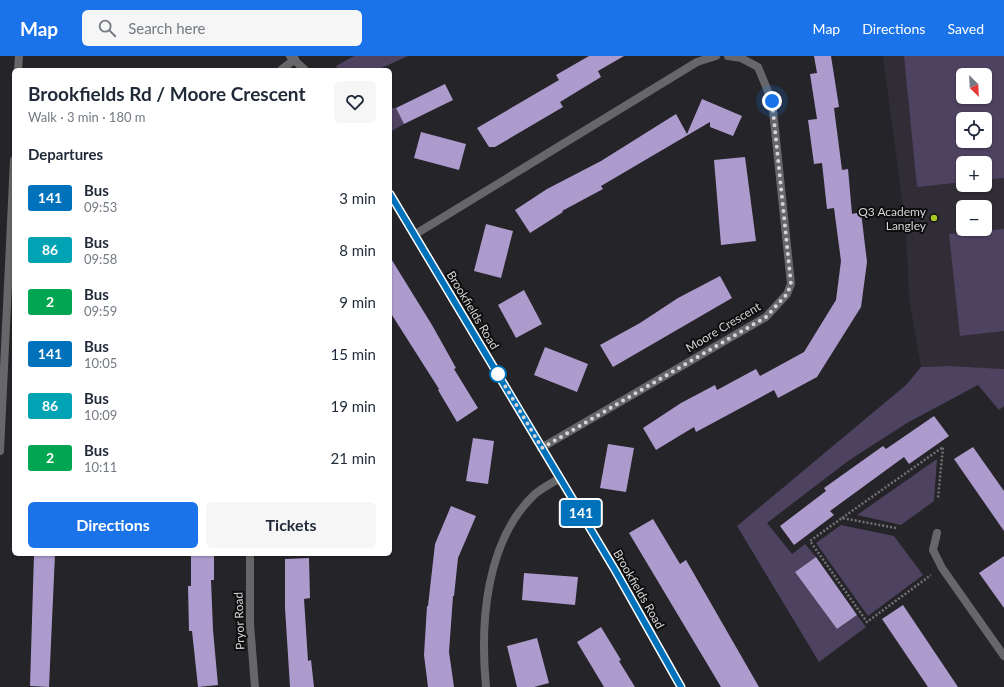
<!DOCTYPE html>
<html lang="en">
<head>
<meta charset="utf-8">
<style>
  :root { --surface:#fff; --page:#f6f6f7; --text:#1f2937; --muted:#747a83; --accent:#1a73e8 }
  body { margin:0; font-family:Lato,sans-serif; background:var(--page); color:var(--text); height:100vh; display:flex; flex-direction:column; font-size:15px; white-space:nowrap }
  * { box-sizing:border-box; margin:0 }
  p { font-size:13px; color:var(--muted) }
  .icon { flex:none; width:22px; height:22px; fill:none; stroke:currentColor; stroke-width:2; stroke-linecap:round; stroke-linejoin:round }
  .map { position:relative; flex:1; overflow:hidden }
  .panel { position:absolute; left:12px; top:12px; width:380px; height:488px; display:flex; flex-direction:column; background:var(--surface); border-radius:6px; box-shadow:0 1px 3px #0004 }
  .panel>* { flex:none }
  .badge { padding:0 8px; border-radius:3px; font-size:14px; line-height:26px }
  .needle { width:26px; rotate:156deg }
  .controls { position:absolute; left:956px; top:12px; display:grid; gap:8px }
  .controls a { display:grid; place-items:center; width:36px; height:36px; border-radius:6px; background:var(--surface); box-shadow:0 1px 3px #0004; font-size:20px }
  .you { position:absolute; width:20px; height:20px; margin:-10px; border:3px solid #fff; border-radius:50%; background:#1a73e8; box-shadow:0 0 0 6px #1a73e833 }
  .map>.badge { position:absolute; translate:-50% -50%; box-shadow:0 0 0 2px #fff }
  h2 { padding:0 16px; font-size:15px; line-height:36px }
  .round { display:grid; place-items:center; flex:none; width:42px; height:42px; border-radius:6px; background:var(--page) }
  .summary { display:flex; align-items:center; justify-content:space-between; height:68px; padding:0 16px }
  h1 { font-size:19px; font-weight:700; line-height:30px }
  .action { display:flex; gap:8px; margin-top:auto; padding:8px 16px }
  .action a { flex:1; height:46px; border-radius:6px; background:var(--accent); color:#fff; font-size:16px; font-weight:700; line-height:46px; text-align:center }
  .action a+a { background:var(--page); color:var(--text) }
  ul { padding:0; list-style:none }
  li { display:flex; align-items:center; gap:12px; height:52px; padding:0 16px }
  li div { flex:1 }
  li b { display:block; font-size:15px }
  li em { font-style:normal }
  li .badge { min-width:44px; font-weight:700; text-align:center }
  header { display:flex; align-items:center; gap:24px; box-sizing:border-box; height:56px; padding:0 20px; background:var(--accent); color:#fff }
  header strong { font-size:19px }
  nav { display:flex; gap:22px; margin-inline-start:auto; font-size:14px }
  .search { width:280px; height:36px; background:var(--page); display:flex; align-items:center; gap:10px; box-sizing:border-box; padding:0 14px; border-radius:6px; color:var(--muted); font-size:15px }
  .map>svg:first-child { display:block }
  .built { fill:#302d36; fill-rule:evenodd }
  .green { fill:#4d4260; fill-rule:evenodd }
  .building { fill:#ae9bce }
  .lines { fill:none; stroke-linecap:round; stroke-linejoin:round }
  .path { stroke:#737275; stroke-width:2.5; stroke-dasharray:2 2; stroke-linecap:butt }
  .minor { stroke:#676668; stroke-width:8 }
  .tertiary { stroke:#676668; stroke-width:8 }
  .line-casing { stroke:#fff; stroke-width:9 }
  .line { stroke:#0072bc; stroke-width:6 }
  .walk { stroke:#d5d4d6; stroke-width:4; stroke-dasharray:0 7.2 }
  .poi-dot { fill:#a6c821; stroke:#0e0e0f; stroke-width:1.5 }
  .stop-dot { fill:#fff; stroke:#0072bc; stroke-width:2 }
  .labels { text-anchor:middle; dominant-baseline:central; stroke-width:4; stroke-linejoin:round; paint-order:stroke }
  .poi-label { font-size:12px; fill:#d5d4d6; stroke:#0e0e0f; text-anchor:end }
  .street-label { font-size:12px; fill:#d5d4d6; stroke:#0e0e0f }
</style>
</head>
<body>
<header>
<strong>Map</strong>
<div class="search"><svg class="icon" aria-label="search" viewBox="0 0 24 24"><circle cx="10" cy="10" r="6"/><path d="M15 15l6 6"/></svg>Search here</div>
<nav><a>Map</a><a>Directions</a><a>Saved</a></nav>
</header>
<div class="map">
<svg width="1004" height="631" viewBox="0 0 1004 631">
  <rect width="100%" height="100%" fill="#252428"/>
  <!-- built -->
  <path class="built" d="M883,0H1004V313L949,310L921,311L909,242L906,174ZM963,19H985V41H963ZM963,63H985V85H963ZM963,107H985V129H963ZM963,151H985V173H963Z"/>
  <!-- green -->
  <g class="green">
    <polygon points="354,0 408,0 377,14 338,14 336,10"/>
    <path d="M904,0H1004V122L985,124V107H963V126L917,131ZM963,19H985V41H963ZM963,63H985V85H963Z"/>
    <polygon points="390,52 396,52 404,68 390,76"/>
    <polygon points="1004,173 1004,275 960,280 949,178"/>
    <polygon points="949,310 1004,313 1004,350 999,354 978,329 907,367 848,405 767,467 792,498 805,488 816,501 795,516 837,573 857,559 866,571 819,606 737,470 906,329 921,311"/>
    <polygon points="937,403 934,445 901,469 857,459"/>
    <polygon points="841,469 894,480 923,519 868,560 816,487"/>
  </g>
  <!-- building -->
  <g class="building">
    <polygon points="589,0 624,0 598,15 601,21 560,46 563,51 495,91 489,91 477,72 559,24 556,19"/>
    <polygon points="814,0 831,0 839,51 834,52 842,114 848,113 852,158 861,156 867,206 861,251 817,321 778,342 774,334 696,376 694,371 656,394 643,372 681,347 715,329 717,334 756,313 760,320 804,296 836,244 841,205 834,152 827,153 822,107 814,108 808,64 817,63 810,18 817,17"/>
    <polygon points="445,28 453,44 404,68 396,52"/>
    <polygon points="702,43 742,60 733,80 710,71 710,66 601,130 603,133 562,155 563,156 530,177 515,154 547,133 601,105 676,58 687,78"/>
    <polygon points="421,76 466,88 459,114 414,102"/>
    <polygon points="745,101 756,185 721,189 714,104"/>
    <polygon points="486,168 513,175 501,222 474,215"/>
    <polygon points="390,201 432,269 456,312 454,313 478,352 457,366 438,334 439,333 390,256"/>
    <polygon points="720,220 732,242 613,311 600,289 640,267 678,242"/>
    <polygon points="524,234 542,268 516,282 498,249"/>
    <polygon points="545,291 588,308 577,336 534,319"/>
    <polygon points="934,360 949,380 909,408 904,401 830,455 834,459 794,489 780,470 826,435 824,432 883,390 886,393"/>
    <polygon points="473,382 494,385 488,428 466,425"/>
    <polygon points="608,388 634,392 626,436 600,432"/>
    <polygon points="973,391 1004,435 1004,475 954,403"/>
    <polygon points="451,450 476,460 458,502 454,540 453,540 449,596 454,631 428,631 424,599 427,550 428,550 435,488"/>
    <polygon points="653,463 680,508 686,504 759,631 721,631 629,477"/>
    <polygon points="34,498 55,498 49,631 30,630"/>
    <polygon points="191,498 214,498 214,524 211,524 213,574 218,629 198,631 192,575 189,575 188,530 191,530"/>
    <polygon points="1004,500 1004,552 979,517"/>
    <polygon points="816,501 857,559 837,573 795,516"/>
    <polygon points="309,502 310,542 304,543 308,605 311,604 314,631 290,631 285,552 285,503"/>
    <polygon points="524,517 578,521 575,549 522,544"/>
    <polygon points="903,549 958,631 928,631 882,563"/>
    <polygon points="601,571 621,604 619,605 635,631 604,631 577,586"/>
    <polygon points="537,582 549,627 534,631 517,631 507,590"/>
  </g>
  <g class="lines">
    <!-- path -->
    <g class="path">
      <polyline points="842,462 943,391 938,442"/>
      <polyline points="896,472 842,462 810,485 867,566 931,519"/>
    </g>
    <!-- minor -->
    <g class="minor">
      <polyline points="290,0 305,14"/>
      <polyline points="281,14 295,3"/>
      <polyline points="390,138 615,514 681,631"/>
      <polyline points="414,179 697,6 716,0"/>
      <polyline points="541,392 766,261 787,238 791,228 772,45 758,11 741,2 728,0"/>
      <polyline points="937,477 933,494 942,512 1004,600"/>
      <polyline points="250,498 250,568 255,631"/>
      <path d="M486,631C480,568 485,485 535,438C542,432 552,427 560,422"/>
    </g>
    <!-- tertiary -->
    <g class="tertiary">
      <polyline points="18,14 19,0"/>
      <polyline points="0,395 14,104"/>
    </g>
  </g>
  <g class="lines">
    <defs>
      <polyline id="line" points="390,138 615,514 681,631"/>
    </defs>
    <!-- line casing -->
    <use href="#line" class="line-casing"/>
    <!-- line -->
    <use href="#line" class="line"/>
    <!-- walk -->
    <polyline class="walk" points="498,318 542,392 766,261 787,238 791,228 772,45"/>
  </g>
  <!-- markers -->
  <circle class="poi-dot" cx="934" cy="162" r="4"/>
  <circle class="stop-dot" cx="498" cy="318" r="8"/>
  <g class="labels">
    <!-- poi labels -->
    <g class="poi-label">
      <text x="926" y="155">Q3 Academy<tspan x="926" dy="14">Langley</tspan></text>
    </g>
    <!-- street labels -->
    <g class="street-label">
      <text transform="translate(473 254) rotate(59)">Brookfields Road</text>
      <text transform="translate(723 271) rotate(-31)">Moore Crescent</text>
      <text transform="translate(639 533) rotate(60)">Brookfields Road</text>
      <text transform="translate(239 565) rotate(-92)">Pryor Road</text>
    </g>
  </g>
</svg>
<div class="controls">
<a><svg class="needle" viewBox="-14 -14 28 28"><path d="M0-13l5 13h-10z" fill="#e53935"/><path d="M0 13l5-13h-10z" fill="#747a83"/></svg></a>
<a><svg class="icon" aria-label="locate" viewBox="0 0 24 24"><circle cx="12" cy="12" r="6"/><path d="M12 2v4M12 18v4M2 12h4M18 12h4"/></svg></a>
<a>+</a>
<a>−</a>
</div>
<div class="you" style="left:772px;top:45px"></div>
<b class="badge" style="left:581px;top:457px;background:#0072bc;color:#fff">141</b>
<section class="panel">
<div class="summary"><div><h1>Brookfields Rd / Moore Crescent</h1><p>Walk · 3 min · 180 m</p></div><a class="round"><svg class="icon" aria-label="heart" viewBox="0 0 24 24"><path d="M12 20l-8-8c-3-5 5-10 8-4 3-6 11-1 8 4z"/></svg></a></div>
<h2>Departures</h2>
<ul>
<li><span class="badge" style="background:#0072bc;color:#fff">141</span><div><b>Bus</b><p>09:53</p></div><em>3 min</em></li>
<li><span class="badge" style="background:#00a3b4;color:#fff">86</span><div><b>Bus</b><p>09:58</p></div><em>8 min</em></li>
<li><span class="badge" style="background:#00a651;color:#fff">2</span><div><b>Bus</b><p>09:59</p></div><em>9 min</em></li>
<li><span class="badge" style="background:#0072bc;color:#fff">141</span><div><b>Bus</b><p>10:05</p></div><em>15 min</em></li>
<li><span class="badge" style="background:#00a3b4;color:#fff">86</span><div><b>Bus</b><p>10:09</p></div><em>19 min</em></li>
<li><span class="badge" style="background:#00a651;color:#fff">2</span><div><b>Bus</b><p>10:11</p></div><em>21 min</em></li>
</ul>
<div class="action"><a>Directions</a><a>Tickets</a></div>
</section>
</div>
</body>
</html>
